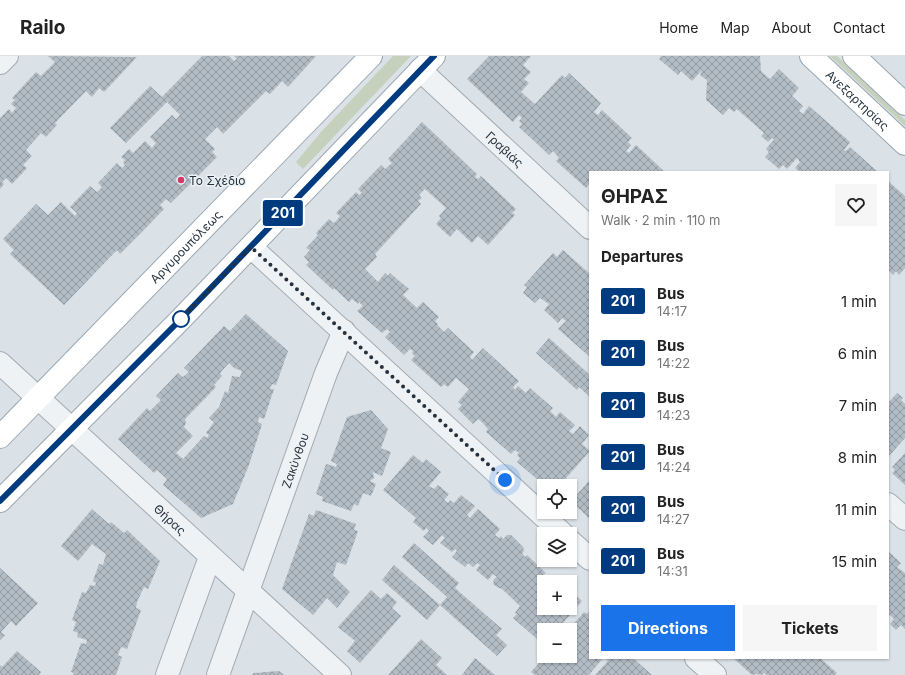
<!DOCTYPE html>
<html lang="en">
<head>
<meta charset="utf-8">
<style>
  :root { --surface:#fff; --page:#f6f6f6; --text:#222; --muted:#767676; --line:#e0e0e0; --accent:#1a73e8 }
  body { margin:0; font-family:Inter,sans-serif; background:var(--page); color:var(--text); height:100vh; display:flex; flex-direction:column; font-size:15px; white-space:nowrap }
  * { box-sizing:border-box; margin:0 }
  p { font-size:13px; color:var(--muted) }
  .icon { flex:none; width:22px; height:22px; fill:none; stroke:currentColor; stroke-width:2; stroke-linecap:round; stroke-linejoin:round }
  .map { position:relative; flex:1; overflow:hidden }
  .drawer { position:absolute; left:589px; top:115px; width:300px; height:488px; display:flex; flex-direction:column; background:var(--surface); border-radius:0px; box-shadow:0 1px 3px #0004 }
  .drawer>* { flex:none }
  .badge { padding:0 8px; border-radius:3px; font-size:14px; line-height:26px }
  .buttons { position:absolute; left:537px; top:423px; display:grid; gap:8px }
  .buttons a { display:grid; place-items:center; width:40px; height:40px; border-radius:0px; background:var(--surface); box-shadow:0 1px 3px #0004; font-size:20px }
  .you { position:absolute; width:20px; height:20px; margin:-10px; border:3px solid #fff; border-radius:50%; background:#1a73e8; box-shadow:0 0 0 6px #1a73e833 }
  .map>.badge { position:absolute; translate:-50% -50%; box-shadow:0 0 0 2px #fff }
  h2 { padding:0 12px; font-size:15px; line-height:36px }
  .round { display:grid; place-items:center; flex:none; width:42px; height:42px; border-radius:0px; background:var(--page) }
  .overview { display:flex; align-items:center; justify-content:space-between; height:68px; padding:0 12px }
  h1 { font-size:19px; font-weight:700; line-height:30px }
  .primary-button { display:flex; gap:8px; margin-top:auto; padding:8px 12px }
  .primary-button a { flex:1; height:46px; border-radius:0px; background:var(--accent); color:#fff; font-size:16px; font-weight:700; line-height:46px; text-align:center }
  .primary-button a+a { background:var(--page); color:var(--text) }
  ul { padding:0; list-style:none }
  li { display:flex; align-items:center; gap:12px; height:52px; padding:0 12px }
  li div { flex:1 }
  li b { display:block; font-size:15px }
  li em { font-style:normal }
  li .badge { min-width:44px; font-weight:700; text-align:center }
  header { display:flex; align-items:center; gap:24px; box-sizing:border-box; height:56px; padding:0 20px; background:var(--surface); border-bottom:1px solid var(--line) }
  header strong { font-size:19px }
  nav { display:flex; gap:22px; margin-inline-start:auto; font-size:14px }
  .map>svg:first-child { display:block }
  .green { fill:#c5d1bc }
  .building { fill:url(#building-cross-hatch); fill-rule:evenodd }
  .lines { fill:none; stroke-linecap:round; stroke-linejoin:round }
  .minor-casing { stroke:#a1aab1; stroke-width:24 }
  .major-casing { stroke:#9aa8b3; stroke-width:24 }
  .minor { stroke:#eef2f5; stroke-width:22 }
  .major { stroke:#fff; stroke-width:22 }
  .line-casing { stroke:#fff; stroke-width:9 }
  .line { stroke:#003b80; stroke-width:6 }
  .walk { stroke:#25323e; stroke-width:4; stroke-dasharray:0 7.2 }
  .poi-dot { fill:#d63668; stroke:#ebf1f5; stroke-width:1.5 }
  .stop-dot { fill:#fff; stroke:#003b80; stroke-width:2 }
  .labels { text-anchor:middle; dominant-baseline:central; stroke-width:3; stroke-linejoin:round; paint-order:stroke }
  .street-label { font-size:12px; fill:#25323e; stroke:#ebf1f5 }
  .poi-label { font-size:12px; fill:#25323e; stroke:#ebf1f5; text-anchor:start }
</style>
</head>
<body>
<header>
<strong>Railo</strong>
<nav><a>Home</a><a>Map</a><a>About</a><a>Contact</a></nav>
</header>
<div class="map">
<svg width="905" height="619" viewBox="0 0 905 619">
  <defs>
    <pattern id="building-cross-hatch" width="8" height="8" patternUnits="userSpaceOnUse"><rect width="8" height="8" fill="#b2bcc4"/><path d="M0 0l8 8M0 8l8-8" fill="none" stroke="#9199a1"/></pattern>
  </defs>
  <rect width="100%" height="100%" fill="#dbe2e7"/>
  <!-- green -->
  <g class="green">
    <polygon points="393,0 411,0 303,113 296,106 321,76"/>
    <polygon points="830,0 837,0 905,64 905,70"/>
  </g>
  <!-- building -->
  <g class="building">
    <polygon points="48,0 137,1 104,36 99,32 92,41 86,35 55,67 57,69 46,81 41,77 26,94 32,100 23,109 27,112 12,128 6,122 2,126 4,128 0,133 0,62 9,53 12,57 16,52 11,48 15,44 12,42 36,16 41,20 55,6"/>
    <polygon points="202,0 229,0 234,5 237,3 234,0 316,0 288,31 282,25 270,38 266,35 223,78 217,71 205,83 215,93 212,96 217,101 171,147 166,143 160,149 164,153 142,176 120,198 117,194 114,197 64,249 10,198 14,194 3,183 36,148 48,159 61,146 75,160 77,157 70,151 90,130 97,136 102,131 98,127 117,107 122,112 125,109 123,106 125,104 121,101 129,93 133,97 145,85 152,92 156,87 150,81 172,59 176,63 180,59 167,46 126,87 110,72 150,30 162,41"/>
    <polygon points="489,0 531,0 523,9 531,16 524,23 529,27 521,36 535,48 562,19 565,22 569,17 601,47 594,56 598,59 602,54 632,82 628,86 631,89 626,95 629,97 636,89 665,116 590,116 590,130 589,128 586,132 556,105 559,102 553,95 549,99 519,71 522,68 519,65 522,62 519,59 513,66 467,23"/>
    <polygon points="661,0 760,0 761,15 770,23 779,13 799,32 792,40 803,50 799,55 803,58 809,50 850,86 844,94 846,95 850,91 878,116 800,116 795,112 800,106 797,102 787,113 783,109 779,113 765,101 769,96 766,93 774,83 772,82 768,86 761,80 764,77 737,53 734,56 729,52 723,59 706,44 707,24 701,20 700,18 703,13 692,25 681,15 678,19 659,3"/>
    <polygon points="422,66 477,118 475,121 478,123 481,120 516,153 512,157 515,159 488,189 478,180 472,187 457,173 450,181 436,168 441,162 439,160 446,152 425,133 419,139 422,142 418,145 421,148 375,198 377,201 365,213 378,226 385,217 388,220 390,217 409,233 403,239 417,252 423,246 439,261 435,265 438,268 437,269 444,276 448,272 474,296 470,301 472,304 483,292 519,325 513,331 515,334 518,330 526,337 530,332 553,352 550,355 556,361 560,356 575,369 569,375 573,378 580,370 589,379 582,388 590,395 559,430 545,430 517,406 520,402 517,399 519,397 515,394 511,398 486,376 488,373 482,366 478,363 473,368 458,353 462,349 458,346 469,333 456,322 448,331 444,328 441,331 411,304 415,300 412,297 413,295 410,293 404,299 385,281 390,276 387,273 382,277 357,255 363,250 359,246 358,248 352,243 349,246 334,232 333,234 306,209 309,206 304,201 310,194 306,192 318,179 316,177 329,163 334,167 337,164 340,160 336,157 356,136 359,139 362,137 358,133 381,109 385,113 392,107 388,103"/>
    <polygon points="888,125 905,140 905,212 899,219 896,215 893,219 888,214"/>
    <polygon points="563,194 590,218 590,301 558,273 566,265 562,262 558,267 544,254 549,248 540,242 535,247 523,237 527,231 524,229 553,197 557,201"/>
    <path d="M246,258L288,295L276,329L272,328L270,333H274L264,363L259,361L258,366L262,368L249,409L233,448L201,462L163,429L167,423L157,414L154,417L118,383L147,352L150,355L161,344L156,340L178,317L183,321L189,316L184,312L224,270L230,275ZM229,307L234,312L242,315L240,321L232,320L228,337L225,335L219,351L209,362L214,366L206,377L209,379L207,382L204,380L183,403L176,397L193,380L184,371L186,367L185,363L216,331L214,329L222,320L220,317Z"/>
    <polygon points="549,282 590,319 590,341 579,331 577,334 536,297"/>
    <polygon points="897,337 903,342 901,344 905,348 905,382 888,401 888,347"/>
    <polygon points="371,354 388,373 381,392 391,396 382,420 373,416 374,422 370,425 376,428 371,440 363,437 358,450 354,448 351,455 322,445 323,441 316,438 326,408 336,411 337,408 331,405 347,361"/>
    <polygon points="905,397 905,429 892,417 895,414 892,411"/>
    <polygon points="413,399 423,407 426,403 441,416 429,430 434,433 438,429 449,438 444,444 448,447 450,444 454,447 461,439 475,450 467,459 470,462 478,453 500,473 495,479 499,482 501,480 503,483 507,479 511,479 523,491 524,495 522,498 525,501 527,499 546,517 543,519 549,525 553,520 561,526 544,526 544,552 570,552 570,534 582,545 557,574 544,574 544,578 543,577 537,583 513,562 517,558 515,557 520,550 502,533 497,531 493,528 494,523 497,521 493,518 488,524 476,514 480,509 477,507 473,511 468,507 465,511 452,501 457,495 455,493 452,496 440,487 445,482 442,479 433,489 423,481 429,475 426,472 424,475 413,466 416,462 383,434"/>
    <polygon points="590,424 590,463 571,445"/>
    <polygon points="92,453 109,468 111,466 124,477 127,474 160,505 148,533 144,531 137,546 136,552 141,554 127,593 121,591 118,599 122,601 116,619 73,619 74,617 71,616 81,587 86,588 87,584 77,581 78,577 73,575 76,566 72,564 82,536 86,537 90,529 95,530 96,527 93,525 99,508 103,509 106,498 92,488 78,505 61,490"/>
    <polygon points="316,454 356,468 354,474 358,475 346,509 337,506 333,519 350,536 337,552 327,542 313,559 282,533 309,458 314,460"/>
    <polygon points="414,487 459,527 455,532 502,573 496,579 507,589 497,600 440,549 447,541 402,501"/>
    <polygon points="888,495 901,507 897,511 905,517 905,573 901,569 896,574 890,568 894,563 890,559 888,561"/>
    <polygon points="394,509 440,549 427,564 382,524"/>
    <polygon points="0,512 38,547 16,570 11,565 1,576 5,579 0,584"/>
    <polygon points="371,534 381,543 387,537 397,546 392,552 401,560 360,607 347,595 355,585 338,571"/>
    <polygon points="590,555 590,602 603,602 589,619 535,619 531,616 545,600 570,600 570,574 568,574 584,556 587,558"/>
    <polygon points="421,583 442,602 436,609 447,619 388,619"/>
    <polygon points="17,595 41,616 39,619 0,619 0,609 2,611"/>
    <polygon points="475,602 495,619 462,619"/>
    <polygon points="605,602 633,602 652,619 595,619 608,605"/>
    <polygon points="733,602 820,602 837,617 835,619 767,619 764,617 762,619 757,618 752,619"/>
    <polygon points="279,615 284,619 252,619 253,617"/>
  </g>
  <g class="lines">
    <defs>
      <g id="minor">
        <polyline points="0,7 7,0"/>
        <path id="s1" d="M420,14L590,172"/>
        <polyline points="251,191 563,478"/>
        <path id="s2" d="M0,307L340,619"/>
        <polyline points="888,448 905,463"/>
        <polyline points="570,485 590,503"/>
        <polyline points="696,602 715,619"/>
        <polyline points="167,619 210,501"/>
        <path id="s3" d="M218,619L326,317L344,275"/>
      </g>
      <g id="major">
        <path id="s4" d="M811,0L905,88"/>
        <polyline points="854,0 905,48"/>
        <path id="s5" d="M0,381L371,0"/>
        <polyline points="0,445 180,264 434,0"/>
      </g>
    </defs>
    <!-- minor casing -->
    <use href="#minor" class="minor-casing"/>
    <!-- major casing -->
    <use href="#major" class="major-casing"/>
    <!-- minor -->
    <use href="#minor" class="minor"/>
    <!-- major -->
    <use href="#major" class="major"/>
  </g>
  <g class="lines">
    <defs>
      <polyline id="line" points="0,445 180,264 434,0"/>
    </defs>
    <!-- line casing -->
    <use href="#line" class="line-casing"/>
    <!-- line -->
    <use href="#line" class="line"/>
    <!-- walk -->
    <polyline class="walk" points="181,263 180,264 251,191 505,424"/>
  </g>
  <!-- markers -->
  <circle class="poi-dot" cx="181" cy="124" r="4"/>
  <circle class="stop-dot" cx="181" cy="263" r="8"/>
  <g class="labels">
    <!-- street labels -->
    <g class="street-label">
      <text stroke="none"><textPath href="#s4" startOffset="64">Ανεξαρτησίας</textPath></text>
      <text stroke="none"><textPath href="#s1" startOffset="116">Γραβιάς</textPath></text>
      <text stroke="none"><textPath href="#s5" startOffset="266">Αργυρουπόλεως</textPath></text>
      <text stroke="none"><textPath href="#s3" startOffset="228">Ζακύνθου</textPath></text>
      <text stroke="none"><textPath href="#s2" startOffset="231">Θήρας</textPath></text>
    </g>
    <!-- poi labels -->
    <g class="poi-label">
      <text x="189" y="124">Το Σχέδιο</text>
    </g>
  </g>
</svg>
<div class="buttons">
<a><svg class="icon" aria-label="locate" viewBox="0 0 24 24"><circle cx="12" cy="12" r="6"/><path d="M12 2v4M12 18v4M2 12h4M18 12h4"/></svg></a>
<a><svg class="icon" aria-label="layers" viewBox="0 0 24 24"><path d="M12 4l9 5-9 5-9-5zM3 14l9 5 9-5"/></svg></a>
<a>+</a>
<a>−</a>
</div>
<div class="you" style="left:505px;top:424px"></div>
<b class="badge" style="left:283px;top:157px;background:#003b80;color:#fff">201</b>
<section class="drawer">
<div class="overview"><div><h1>ΘΗΡΑΣ</h1><p>Walk · 2 min · 110 m</p></div><a class="round"><svg class="icon" aria-label="heart" viewBox="0 0 24 24"><path d="M12 20l-8-8c-3-5 5-10 8-4 3-6 11-1 8 4z"/></svg></a></div>
<h2>Departures</h2>
<ul>
<li><span class="badge" style="background:#003b80;color:#fff">201</span><div><b>Bus</b><p>14:17</p></div><em>1 min</em></li>
<li><span class="badge" style="background:#003b80;color:#fff">201</span><div><b>Bus</b><p>14:22</p></div><em>6 min</em></li>
<li><span class="badge" style="background:#003b80;color:#fff">201</span><div><b>Bus</b><p>14:23</p></div><em>7 min</em></li>
<li><span class="badge" style="background:#003b80;color:#fff">201</span><div><b>Bus</b><p>14:24</p></div><em>8 min</em></li>
<li><span class="badge" style="background:#003b80;color:#fff">201</span><div><b>Bus</b><p>14:27</p></div><em>11 min</em></li>
<li><span class="badge" style="background:#003b80;color:#fff">201</span><div><b>Bus</b><p>14:31</p></div><em>15 min</em></li>
</ul>
<div class="primary-button"><a>Directions</a><a>Tickets</a></div>
</section>
</div>
</body>
</html>
